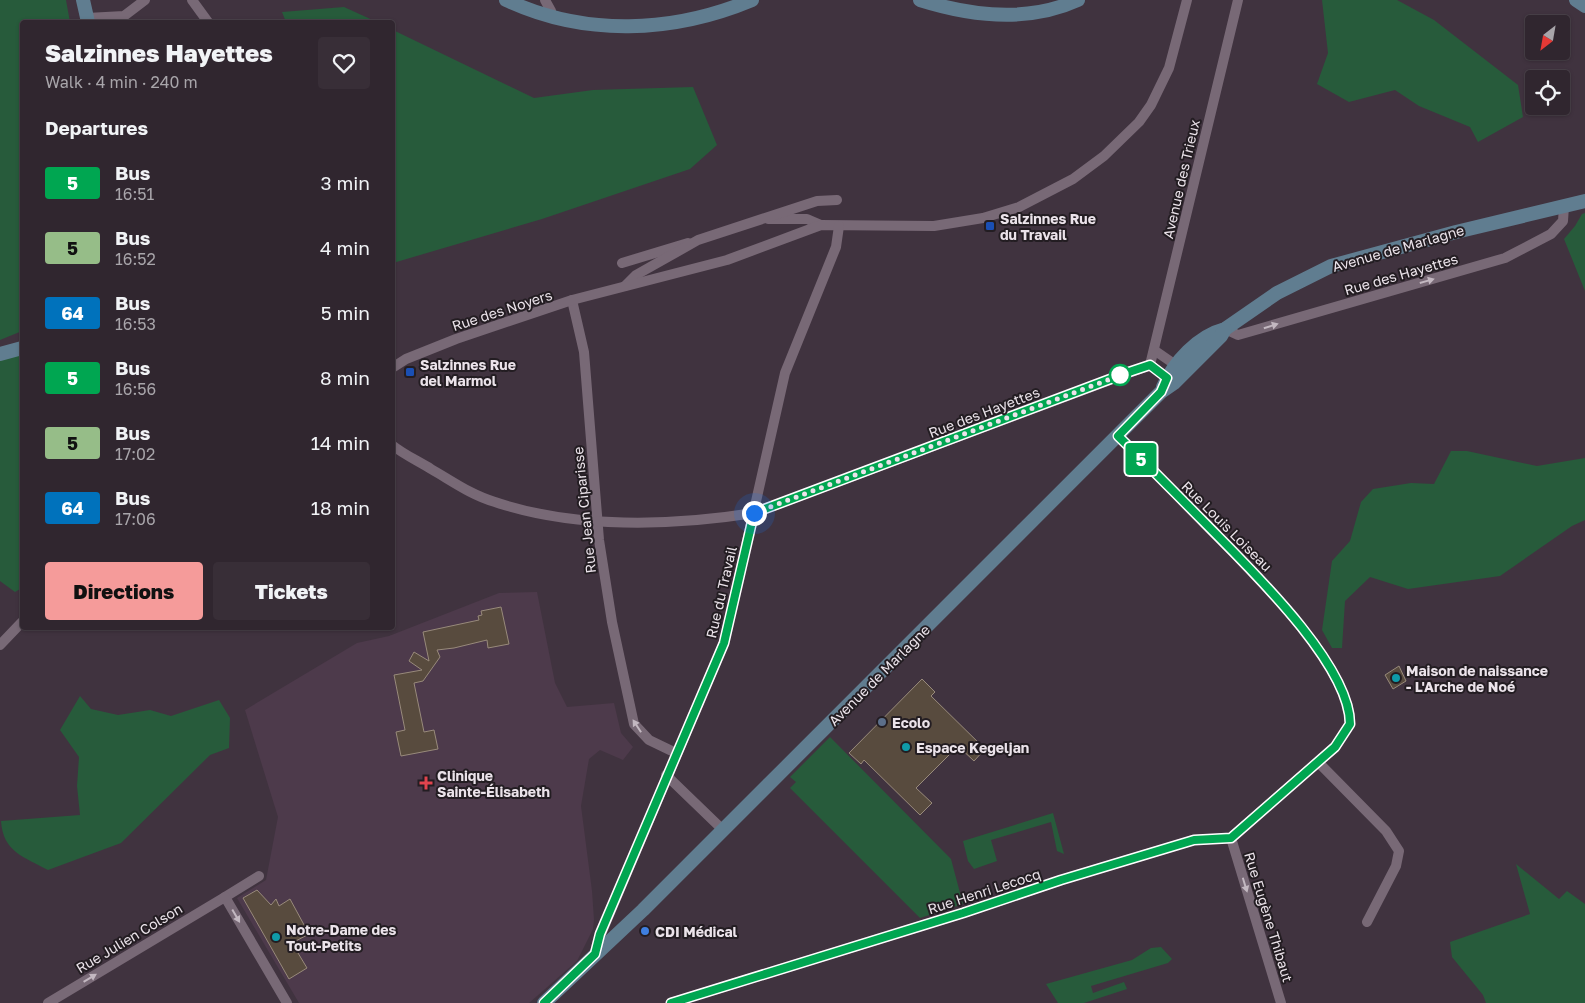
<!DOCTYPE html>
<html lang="en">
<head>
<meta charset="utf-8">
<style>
  :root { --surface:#30262f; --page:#382e37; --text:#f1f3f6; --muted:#a8a5aa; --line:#4b434b; --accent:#f59b9a }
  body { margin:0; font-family:"Golos Text",sans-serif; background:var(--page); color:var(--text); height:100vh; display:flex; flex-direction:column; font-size:19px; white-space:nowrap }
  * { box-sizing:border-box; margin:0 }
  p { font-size:16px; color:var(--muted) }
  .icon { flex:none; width:28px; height:28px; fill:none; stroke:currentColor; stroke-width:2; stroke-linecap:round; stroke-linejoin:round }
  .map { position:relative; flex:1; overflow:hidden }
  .panel { position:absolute; left:20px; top:20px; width:375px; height:610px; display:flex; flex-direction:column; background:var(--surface); border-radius:5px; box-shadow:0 1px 4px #0004,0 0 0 1px var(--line) }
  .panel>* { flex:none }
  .badge { padding:0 10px; border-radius:4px; font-size:18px; line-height:32px }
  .needle { width:32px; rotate:211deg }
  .controls { position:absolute; left:1525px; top:15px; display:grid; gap:10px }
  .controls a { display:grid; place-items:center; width:45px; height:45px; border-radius:5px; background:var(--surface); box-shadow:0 1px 4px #0004,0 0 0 1px var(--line); font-size:25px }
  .you { position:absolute; width:25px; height:25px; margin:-12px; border:4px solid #fff; border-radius:50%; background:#1a73e8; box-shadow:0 0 0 8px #1a73e833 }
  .map>.badge { position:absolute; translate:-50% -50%; box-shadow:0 0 0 2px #fff }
  h2 { padding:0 25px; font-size:19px; line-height:45px }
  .round { display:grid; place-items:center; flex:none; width:52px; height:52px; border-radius:5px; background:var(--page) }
  .head { display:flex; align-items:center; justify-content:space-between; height:85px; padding:0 25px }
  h1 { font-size:24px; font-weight:800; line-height:38px }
  .cta { display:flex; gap:10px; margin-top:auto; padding:10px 25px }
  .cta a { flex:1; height:58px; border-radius:5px; background:var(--accent); color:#111; font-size:20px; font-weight:800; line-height:58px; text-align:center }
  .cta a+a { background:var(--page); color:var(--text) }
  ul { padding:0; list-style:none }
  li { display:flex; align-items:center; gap:15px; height:65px; padding:0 25px }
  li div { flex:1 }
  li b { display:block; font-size:19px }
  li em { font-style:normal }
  li .badge { min-width:55px; font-weight:700; text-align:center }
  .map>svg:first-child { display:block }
  .built { fill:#4d3a4b }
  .green { fill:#275b3b }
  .building { fill:#584b3e; stroke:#988a7b }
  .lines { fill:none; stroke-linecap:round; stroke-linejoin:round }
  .street { stroke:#786976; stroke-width:10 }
  .secondary { stroke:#607d90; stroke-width:14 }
  .oneway { fill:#c3b8c1 }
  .line-casing { stroke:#fff; stroke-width:11 }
  .line { stroke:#00a651; stroke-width:8 }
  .walk { stroke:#ebe3ea; stroke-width:5; stroke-dasharray:0 9 }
  .transit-dot { fill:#1a4fb4; stroke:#231d22; stroke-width:2 }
  .stop-dot { fill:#fff; stroke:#00a651; stroke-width:2.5 }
  .culture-dot { fill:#0f9aa8; stroke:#231d22; stroke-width:2 }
  .service-dot { fill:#5c6f8a; stroke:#231d22; stroke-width:2 }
  .health-dot { fill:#e0444e; stroke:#231d22; stroke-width:2 }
  .shop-dot { fill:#3f7fe0; stroke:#231d22; stroke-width:2 }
  .labels { text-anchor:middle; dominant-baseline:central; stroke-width:4; stroke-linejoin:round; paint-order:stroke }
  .street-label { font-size:14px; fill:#ebe3ea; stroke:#231d22 }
  .poi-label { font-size:14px; font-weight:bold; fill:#ebe3ea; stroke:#231d22; text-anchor:start }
</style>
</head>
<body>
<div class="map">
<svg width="1585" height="1003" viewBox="0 0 1585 1003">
  <rect width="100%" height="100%" fill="#40333f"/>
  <!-- built -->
  <polygon class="built" points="537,592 555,683 567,707 614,703 621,733 633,747 623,760 600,750 589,759 581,806 592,891 594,920 593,929 577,961 529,1003 299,1003 237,898 266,880 278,817 245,710 357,643 389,636 499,593"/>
  <!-- green -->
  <g class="green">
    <polygon points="0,0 66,0 70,22 22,22 22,331 0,340"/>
    <polygon points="1322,0 1397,0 1434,20 1518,85 1523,117 1478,142 1470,127 1419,106 1395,90 1349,102 1317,84 1328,53"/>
    <polygon points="344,7 377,22 286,22 282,12"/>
    <polygon points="393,30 534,98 593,90 693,87 717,145 690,169 542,219 393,263"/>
    <polygon points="1585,213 1585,291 1564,239 1575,226 1582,214"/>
    <polygon points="22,349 22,588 15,592 0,581 0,357"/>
    <polygon points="1451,451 1467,451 1537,466 1585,458 1585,520 1572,526 1500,576 1408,589 1370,577 1345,601 1342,648 1332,648 1322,630 1332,561 1350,541 1361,502 1373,489 1411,483 1434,484"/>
    <path d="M80,696L91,709L118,715L150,710L171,716L219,700L230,718L229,748L210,755L121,843L48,870C24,857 3,852 1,821L80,815L77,786L79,757L60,730Z"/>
    <polygon points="830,737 951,859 963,904 920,918 790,788 796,782 790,777"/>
    <polygon points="1053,813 1064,854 1057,851 1051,822 991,840 997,861 974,869 968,861 963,841"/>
    <polygon points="1516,864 1559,899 1567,891 1585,904 1585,1003 1486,1003 1483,995 1452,957 1450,942 1530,914"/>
    <polygon points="1161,947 1172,959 1168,963 1091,986 1093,993 1124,982 1127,989 1084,1003 1058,1003 1046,984 1132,960 1151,948"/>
  </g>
  <!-- building -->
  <g class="building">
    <polygon points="501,607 509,644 488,648 487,640 454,648 437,650 440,657 423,681 414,683 424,732 434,730 438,749 401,756 396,732 405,730 394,675 422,670 409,661 414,652 429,661 423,632 479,620 478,616 482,615 481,611"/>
    <polygon points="1399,666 1406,681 1393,689 1385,675"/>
    <polygon points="922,679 935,692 931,696 985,749 974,761 958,746 916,788 932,803 920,815 864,760 861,764 849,753"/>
    <polygon points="257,890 271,905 276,899 279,906 290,899 309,934 292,943 307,968 289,979 243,898"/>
  </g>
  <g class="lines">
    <!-- street -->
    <g class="street">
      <polyline points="192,0 208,22"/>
      <polyline points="545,0 551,11 552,18"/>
      <polyline points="87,18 124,16 145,0"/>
      <polyline points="768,219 807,219 821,225"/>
      <polyline points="622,263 688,243"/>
      <polyline points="625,286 636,275 698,240 817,201 837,200"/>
      <polyline points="572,300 584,352 599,540 612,622 634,724 649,740 676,753"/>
      <polyline points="1225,329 1238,335 1505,258 1551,234 1563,221 1564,206"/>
      <polyline points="1154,350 1180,368"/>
      <polyline points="1150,365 1238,0"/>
      <polyline points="1150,365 1172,381"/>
      <polyline points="392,368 406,359 456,339 572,300 727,260 821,225 934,226 983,218 1019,207 1073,179 1104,156 1139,122 1151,105 1169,68 1187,0"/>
      <path d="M392,445C403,454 418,461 431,469C452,481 471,495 495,502C575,529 672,526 754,513L1150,365"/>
      <polyline points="0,645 22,622"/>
      <polyline points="1318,762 1386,831 1399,851 1396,866 1367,922"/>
      <polyline points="666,775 723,830"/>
      <polyline points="1231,838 1281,1003"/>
      <polyline points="225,897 259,876"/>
      <polyline points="595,954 601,934 724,643 785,373 836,247 839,226"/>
      <polyline points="48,1003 225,897 287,1003"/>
      <path d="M671,1003L963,913L1061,880L1194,840L1231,838L1335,747L1350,724C1350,664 1248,567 1206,525C1177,495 1148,465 1118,436"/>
    </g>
    <!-- secondary -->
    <g class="secondary">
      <polyline points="83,0 88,22"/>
      <path d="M506,0C585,37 673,33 752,0"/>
      <path d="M920,0C971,16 1028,23 1078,0"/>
      <polyline points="1576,0 1585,6"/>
      <polyline points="0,354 22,348"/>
      <path d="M1163,387C1174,362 1198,336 1225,329L1277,293L1331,266L1456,232L1585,201"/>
      <polyline points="544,1003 643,910 1161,392 1174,383 1221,336 1225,329"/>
    </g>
  </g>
  <!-- one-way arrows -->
  <defs><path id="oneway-solid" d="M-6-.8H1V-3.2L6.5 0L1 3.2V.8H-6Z" transform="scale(1.25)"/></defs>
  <g class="oneway">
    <use href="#oneway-solid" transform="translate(1427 281) rotate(-16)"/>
    <use href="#oneway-solid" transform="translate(1271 326) rotate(-17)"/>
    <use href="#oneway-solid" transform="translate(637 726) rotate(-123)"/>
    <use href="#oneway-solid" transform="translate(1245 885) rotate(73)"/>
    <use href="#oneway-solid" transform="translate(236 916) rotate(60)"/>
    <use href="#oneway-solid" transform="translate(90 978) rotate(-31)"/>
  </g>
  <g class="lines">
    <defs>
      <path id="line" d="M544,1003L595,954L600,934L724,643L754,513L1129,372L1150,365L1167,378L1161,392L1118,436C1147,464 1175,493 1204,522C1245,564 1350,663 1350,724L1335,747L1231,838L1194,840L1061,880L963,913L671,1003"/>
    </defs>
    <!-- line casing -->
    <use href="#line" class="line-casing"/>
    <!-- line -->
    <use href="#line" class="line"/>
    <!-- walk -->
    <polyline class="walk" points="754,513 1129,372 1120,375"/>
  </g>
  <!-- markers -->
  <g class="transit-dot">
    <rect x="985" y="221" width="10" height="10" rx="2.5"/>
    <rect x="405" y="367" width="10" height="10" rx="2.5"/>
  </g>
  <circle class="stop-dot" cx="1120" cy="375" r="10"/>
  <g class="culture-dot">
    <circle cx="1396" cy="678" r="5"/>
    <circle cx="906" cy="747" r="5"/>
    <circle cx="276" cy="937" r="5"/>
  </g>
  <circle class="service-dot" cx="882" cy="722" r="5"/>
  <path class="health-dot" d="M423.5 775.5h5v5h5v5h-5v5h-5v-5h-5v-5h5z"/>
  <circle class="shop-dot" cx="645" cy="931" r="5"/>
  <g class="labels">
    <!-- street labels -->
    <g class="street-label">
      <text transform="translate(1181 179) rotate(-77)">Avenue des Trieux</text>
      <text transform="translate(1398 248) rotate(-16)">Avenue de Marlagne</text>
      <text transform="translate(1401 274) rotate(-16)">Rue des Hayettes</text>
      <text transform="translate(502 310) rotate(-18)">Rue des Noyers</text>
      <text transform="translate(984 412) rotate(-21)">Rue des Hayettes</text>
      <text transform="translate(584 510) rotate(-96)">Rue Jean Ciparisse</text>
      <text transform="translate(1227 526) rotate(45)">Rue Louis Loiseau</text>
      <text transform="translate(721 592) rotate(-77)">Rue du Travail</text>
      <text transform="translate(879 675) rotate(-45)">Avenue de Marlagne</text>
      <text transform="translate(984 891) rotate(-18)">Rue Henri Lecocq</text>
      <text transform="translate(1269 917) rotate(73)">Rue Eugène Thibaut</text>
      <text transform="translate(129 938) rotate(-31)">Rue Julien Colson</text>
    </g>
    <!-- poi labels -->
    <g class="poi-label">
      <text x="1000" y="218">Salzinnes Rue<tspan x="1000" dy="16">du Travail</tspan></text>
      <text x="420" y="364">Salzinnes Rue<tspan x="420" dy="16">del Marmol</tspan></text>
      <text x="1406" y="670">Maison de naissance<tspan x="1406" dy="16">- L'Arche de Noé</tspan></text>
      <text x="892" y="722">Ecolo</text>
      <text x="916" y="747">Espace Kegeljan</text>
      <text x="437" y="775">Clinique<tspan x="437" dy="16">Sainte-Élisabeth</tspan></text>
      <text x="286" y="929">Notre-Dame des<tspan x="286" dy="16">Tout-Petits</tspan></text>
      <text x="655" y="931">CDI Médical</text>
    </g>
  </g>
</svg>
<div class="controls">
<a><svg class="needle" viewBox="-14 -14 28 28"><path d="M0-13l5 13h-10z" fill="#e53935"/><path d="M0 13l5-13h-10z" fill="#a8a5aa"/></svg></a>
<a><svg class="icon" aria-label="locate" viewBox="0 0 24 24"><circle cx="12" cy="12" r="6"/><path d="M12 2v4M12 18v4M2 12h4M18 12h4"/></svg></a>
</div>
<div class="you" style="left:754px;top:513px"></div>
<b class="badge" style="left:1141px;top:459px;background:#00a651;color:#fff">5</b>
<section class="panel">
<div class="head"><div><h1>Salzinnes Hayettes</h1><p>Walk · 4 min · 240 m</p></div><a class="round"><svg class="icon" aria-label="heart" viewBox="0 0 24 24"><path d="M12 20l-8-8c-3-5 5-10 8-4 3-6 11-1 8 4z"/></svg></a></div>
<h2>Departures</h2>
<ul>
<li><span class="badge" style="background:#00a651;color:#fff">5</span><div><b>Bus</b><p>16:51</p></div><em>3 min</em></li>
<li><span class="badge" style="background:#96bd88;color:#111">5</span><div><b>Bus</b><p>16:52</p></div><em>4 min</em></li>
<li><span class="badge" style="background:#0072bc;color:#fff">64</span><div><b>Bus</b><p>16:53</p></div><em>5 min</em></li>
<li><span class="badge" style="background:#00a651;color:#fff">5</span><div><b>Bus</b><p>16:56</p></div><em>8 min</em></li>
<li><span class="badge" style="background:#96bd88;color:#111">5</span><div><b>Bus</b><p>17:02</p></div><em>14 min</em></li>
<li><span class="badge" style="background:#0072bc;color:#fff">64</span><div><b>Bus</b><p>17:06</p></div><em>18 min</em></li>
</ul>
<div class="cta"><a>Directions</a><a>Tickets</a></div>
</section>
</div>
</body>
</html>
